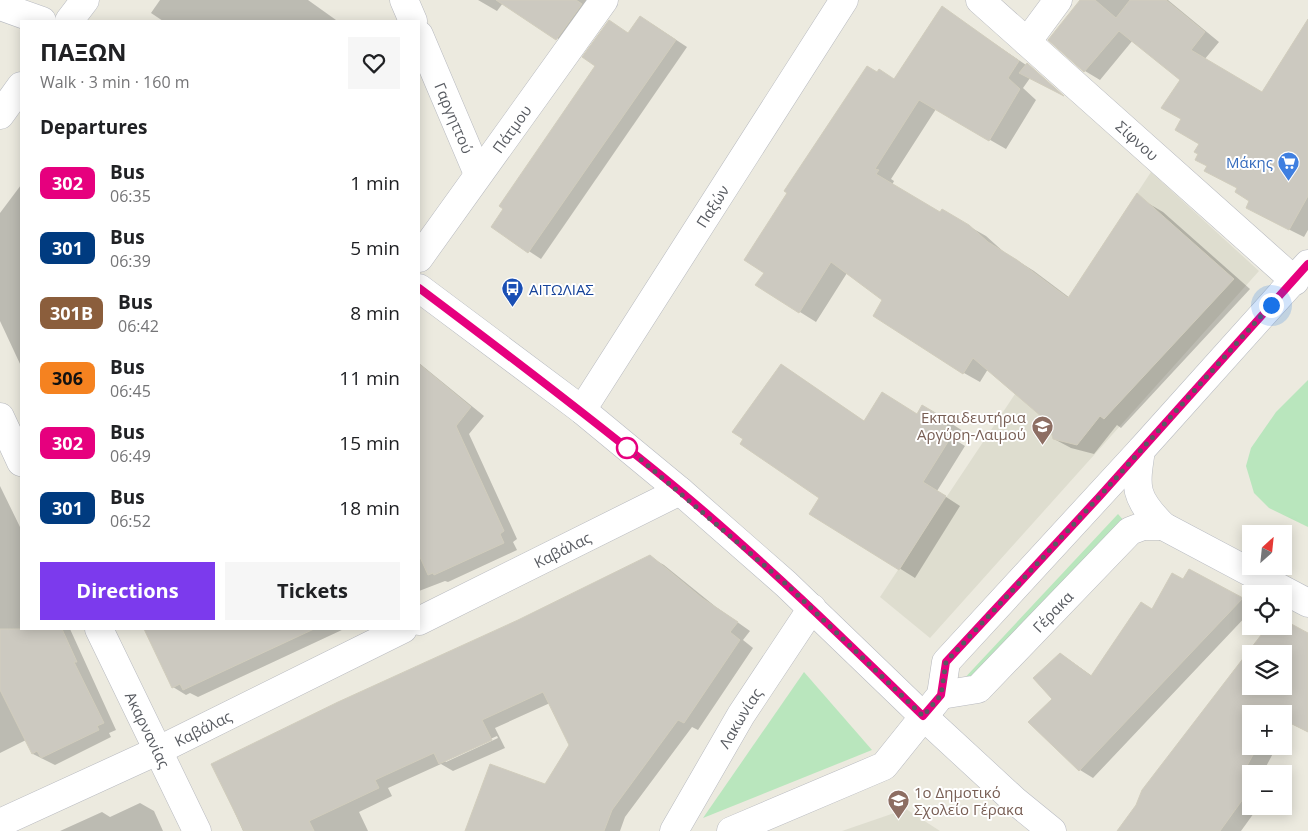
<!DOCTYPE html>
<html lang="en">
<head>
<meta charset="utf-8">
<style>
  :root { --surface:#fff; --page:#f6f6f6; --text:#202124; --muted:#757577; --accent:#7c3aed }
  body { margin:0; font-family:"Open Sans",sans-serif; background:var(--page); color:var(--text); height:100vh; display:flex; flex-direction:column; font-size:19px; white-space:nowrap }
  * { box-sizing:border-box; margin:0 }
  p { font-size:16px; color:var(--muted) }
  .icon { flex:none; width:28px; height:28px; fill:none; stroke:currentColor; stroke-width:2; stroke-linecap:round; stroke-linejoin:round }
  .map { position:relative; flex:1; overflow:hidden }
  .drawer { position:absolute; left:20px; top:20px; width:400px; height:610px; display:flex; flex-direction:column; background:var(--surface); border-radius:0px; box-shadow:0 2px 12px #0003 }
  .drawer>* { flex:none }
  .badge { padding:0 10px; border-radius:8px; font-size:18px; line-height:32px }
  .needle { width:32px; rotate:27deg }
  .buttons { position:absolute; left:1242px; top:525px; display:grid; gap:10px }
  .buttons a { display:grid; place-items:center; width:50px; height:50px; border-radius:0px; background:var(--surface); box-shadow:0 2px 12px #0003; font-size:25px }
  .you { position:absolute; width:25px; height:25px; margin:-12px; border:4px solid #fff; border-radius:50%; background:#1a73e8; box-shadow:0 0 0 8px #1a73e833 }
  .map>.badge { position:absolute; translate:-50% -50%; box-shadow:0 0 0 2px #fff }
  h2 { padding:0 20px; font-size:19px; line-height:45px }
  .round { display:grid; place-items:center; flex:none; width:52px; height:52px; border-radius:0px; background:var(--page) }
  .summary { display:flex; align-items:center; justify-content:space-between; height:85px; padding:0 20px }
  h1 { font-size:24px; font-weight:700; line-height:38px }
  .primary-button { display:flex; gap:10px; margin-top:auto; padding:10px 20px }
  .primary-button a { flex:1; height:58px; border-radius:0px; background:var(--accent); color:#fff; font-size:20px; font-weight:700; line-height:58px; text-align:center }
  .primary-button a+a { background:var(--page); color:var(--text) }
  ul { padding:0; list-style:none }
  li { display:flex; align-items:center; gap:15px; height:65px; padding:0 20px }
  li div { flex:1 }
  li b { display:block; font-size:19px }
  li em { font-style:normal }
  li .badge { min-width:55px; font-weight:700; text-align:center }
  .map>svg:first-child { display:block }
  .education { fill:#deddcf }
  .green { fill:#b9e6bd }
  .shadow { fill:#0003; fill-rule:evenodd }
  .building { fill:#ccc9c0; stroke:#d1cdbd; fill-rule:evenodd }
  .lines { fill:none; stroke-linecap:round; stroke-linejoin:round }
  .street-casing { stroke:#b7b9bf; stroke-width:29 }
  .secondary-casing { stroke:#b8bbc2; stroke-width:29 }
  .street { stroke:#fff; stroke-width:28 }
  .secondary { stroke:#fff; stroke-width:28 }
  .line-casing { stroke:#fff; stroke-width:11 }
  .line { stroke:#e6007e; stroke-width:8 }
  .walk { stroke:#585b61; stroke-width:5; stroke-dasharray:0 9 }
  .stop-dot { fill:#fff; stroke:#e6007e; stroke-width:2.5 }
  .labels { text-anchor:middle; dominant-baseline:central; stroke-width:4; stroke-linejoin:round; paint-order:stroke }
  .street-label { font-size:15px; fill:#585b61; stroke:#fff }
  .shop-label { font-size:15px; fill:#366cbe; stroke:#fff; text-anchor:end }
  .transit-label { font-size:15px; fill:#164399; stroke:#fff; text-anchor:start }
  .education-label { font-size:15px; fill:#785e54; stroke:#fff; text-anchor:end }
</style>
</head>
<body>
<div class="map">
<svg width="1308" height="831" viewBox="0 0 1308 831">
  <rect width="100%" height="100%" fill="#eceadf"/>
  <!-- education -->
  <g class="education">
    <polygon points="1151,172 1259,271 930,638 880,597 1015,394 1088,268"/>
    <polygon points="906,809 940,831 842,831"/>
  </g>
  <!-- green -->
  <g class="green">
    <polygon points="1308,380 1308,527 1269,508 1254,493 1246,466 1251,448 1276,412"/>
    <polygon points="1118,514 1125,522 966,689 960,683"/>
    <polygon points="804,672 872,750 703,818"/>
  </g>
  <!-- shadow -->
  <g class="shadow">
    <polygon points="160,0 308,0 336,20 163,21 151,13"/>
    <polygon points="478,0 594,0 571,47 503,3 497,11"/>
    <polygon points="1087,0 1168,0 1219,42 1204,60 1262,94 1308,21 1308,230 1304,237 1262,216 1251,200 1239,188 1209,166 1201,144 1183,119 1181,80 1133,40 1100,80 1085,71 1050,40"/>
    <polygon points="942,8 1035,71 1023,88 1036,100 1006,149 936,109 891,179 894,181 892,185 940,213 942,211 986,236 1005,253 1034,271 1070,298 1146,202 1163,212 1250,289 1121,428 1117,425 1094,454 1071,448 1054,439 1050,422 988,369 980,382 964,373 884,299 847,273 816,322 757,285"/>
    <polygon points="652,24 687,47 541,259 492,227 629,34"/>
    <polygon points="21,185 21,366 0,321 0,213"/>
    <polygon points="419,363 484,416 469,434 517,539 513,542 517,550 448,582 445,581 419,591"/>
    <polygon points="782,365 865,422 918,415 938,415 963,431 957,441 965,446 937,491 960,506 915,578 811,513 821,498"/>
    <polygon points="0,486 21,529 21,629 70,629 116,730 109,733 111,737 55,765 33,754 26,740 0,753"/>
    <path d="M650,557L664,565L716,607L750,631L743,640L753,648L698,730L692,727L625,817L620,831H473L546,786L570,745L550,703L495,728L505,748L453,771L441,764L388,788L392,796L359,812L368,831H243L213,764L518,622ZM497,736L498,738L446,762L444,760Z"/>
    <polygon points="1242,599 1251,604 1251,611 1093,778 1080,770 1053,699 1061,654 1092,676 1153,610"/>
    <path d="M1284,621L1308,634V732L1290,723L1284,734V714H1251V746H1277L1262,774H1251V806H1259L1241,831H1133L1123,824L1270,626H1284ZM1251,654H1284V686H1251Z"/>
    <polygon points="145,629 344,629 198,697 190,693 186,695 173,687"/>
    <polygon points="140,803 154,811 163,831 60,831 102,812 110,817"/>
  </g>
  <!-- building -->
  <g class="building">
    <polygon points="496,0 576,0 582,4 556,40"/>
    <polygon points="1080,0 1095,0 1116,18 1130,0 1166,0 1205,32 1191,50 1262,92 1308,19 1308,196 1289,230 1246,208 1249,201 1235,192 1237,188 1204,171 1207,166 1195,160 1198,154 1194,152 1199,144 1175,130 1181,119 1161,108 1180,80 1119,31 1084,72 1048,40"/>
    <polygon points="942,6 1019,61 1008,78 1020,89 989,141 919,100 875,169 879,170 876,174 940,212 942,209 969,225 988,242 1017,260 1068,298 1137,193 1234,279 1104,419 1100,416 1077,445 1053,439 1049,423 973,358 963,374 873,316 882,300 831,262 799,313 755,285 764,273 744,260 787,193 784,191 867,66 877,72 879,69 894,79"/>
    <polygon points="640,16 676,40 528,253 491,227 503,209 499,206 595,66 582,57 609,20 628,33"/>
    <polygon points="1027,63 1064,96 1019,73"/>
    <polygon points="419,364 471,407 456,426 504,531 500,534 504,543 434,575 433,573 428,575 419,555"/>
    <polygon points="781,364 864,421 882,392 917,414 922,405 949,421 943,431 951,437 923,482 946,496 899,570 809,514 819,498 740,444 743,439 732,432"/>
    <polygon points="650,555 702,598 738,622 730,632 740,640 684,723 678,720 612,810 604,831 465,831 490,764 545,784 569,745 543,692 482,720 492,740 439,764 434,753 375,780 379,788 309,821 314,831 244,831 211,764 338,702 518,620"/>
    <polygon points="1189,569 1243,598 1079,771 1028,722 1052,699 1033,678 1060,653 1091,676 1141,602 1152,609 1172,573 1183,579"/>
    <path d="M1284,620L1308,633V732L1284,720V714H1251V746H1258L1244,771L1251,775V788L1220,831H1117L1136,805L1142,790L1268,626H1284ZM1251,654H1284V686H1251Z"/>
    <polygon points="0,629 62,629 77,662 74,662 104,723 97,726 99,730 41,758 37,751 32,754 0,690"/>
    <polygon points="144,629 314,629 183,690 180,684 172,688"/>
  </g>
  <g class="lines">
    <defs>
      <g id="street">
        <polyline points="404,0 413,21"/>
        <path id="s1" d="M980,0L1295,281"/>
        <path id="s2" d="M419,35L478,174"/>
        <polyline points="1027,42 1058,0"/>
        <path id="s3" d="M419,258L604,0"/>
        <path id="s4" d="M582,410L844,0"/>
        <polyline points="0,417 21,462"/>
        <path id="s5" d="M419,621L680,491"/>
        <path id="s6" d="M99,629L197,831"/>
        <path id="s7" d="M941,695L978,689L1130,531L1143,526H1163"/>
        <path id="s8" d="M0,823L157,751L403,629"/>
        <path id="s9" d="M674,831L741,715L812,608"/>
        <polyline points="731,831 884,766 941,695 946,662 1141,450"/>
      </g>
      <g id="secondary">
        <polyline points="0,6 42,21"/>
        <polyline points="69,21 85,0"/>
        <polyline points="0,115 21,86"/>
        <path d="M1308,264L1141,450C1135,488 1134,497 1163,526L1308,603"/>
        <polyline points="419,288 582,410 680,491 786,584 923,716 1014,800 1052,831"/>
      </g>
    </defs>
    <!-- street casing -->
    <use href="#street" class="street-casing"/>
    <!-- secondary casing -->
    <use href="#secondary" class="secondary-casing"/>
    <!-- street -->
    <use href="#street" class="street"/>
    <!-- secondary -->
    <use href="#secondary" class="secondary"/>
  </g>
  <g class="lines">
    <defs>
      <path id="line" d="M419,288C507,354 594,420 679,490C764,561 844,639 923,716L941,695L946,662L1099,497L1308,264"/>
    </defs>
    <!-- line casing -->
    <use href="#line" class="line-casing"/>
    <!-- line -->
    <use href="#line" class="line"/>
    <!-- walk -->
    <polyline class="walk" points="627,448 624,445 786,584 923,716 941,695 946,662 1099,497 1271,305"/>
  </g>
  <!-- icons -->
  <defs>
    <symbol id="supermarket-pin" viewBox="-11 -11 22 30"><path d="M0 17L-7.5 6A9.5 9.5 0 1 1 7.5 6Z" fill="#3f7fe0" stroke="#fff"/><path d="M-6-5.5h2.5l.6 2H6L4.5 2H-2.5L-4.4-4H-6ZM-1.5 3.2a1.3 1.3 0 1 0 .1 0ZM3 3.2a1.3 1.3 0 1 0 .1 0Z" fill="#fff"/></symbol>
    <symbol id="bus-pin" viewBox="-11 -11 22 30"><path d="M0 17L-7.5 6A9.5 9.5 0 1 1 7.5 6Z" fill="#1a4fb4" stroke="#fff"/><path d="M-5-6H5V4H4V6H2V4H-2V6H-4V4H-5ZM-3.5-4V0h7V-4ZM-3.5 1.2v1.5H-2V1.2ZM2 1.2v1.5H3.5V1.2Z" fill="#fff"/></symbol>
    <symbol id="school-pin" viewBox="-11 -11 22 30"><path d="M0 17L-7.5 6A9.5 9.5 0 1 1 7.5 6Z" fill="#8d6e63" stroke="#fff"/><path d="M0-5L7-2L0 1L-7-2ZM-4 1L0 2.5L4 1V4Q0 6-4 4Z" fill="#fff"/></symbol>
  </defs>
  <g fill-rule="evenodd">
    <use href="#supermarket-pin" x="1276" y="150" width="25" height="34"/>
    <use href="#bus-pin" x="500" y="276" width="25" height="34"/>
    <use href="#school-pin" x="1030" y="414" width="25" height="34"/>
    <use href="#school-pin" x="886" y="788" width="25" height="34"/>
  </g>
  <!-- markers -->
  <circle class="stop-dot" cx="627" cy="448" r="10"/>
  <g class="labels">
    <!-- street labels -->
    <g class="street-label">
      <text stroke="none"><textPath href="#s2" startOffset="90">Γαργηττού</textPath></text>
      <text stroke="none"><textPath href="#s3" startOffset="159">Πάτμου</textPath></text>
      <text stroke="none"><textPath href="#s1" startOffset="211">Σίφνου</textPath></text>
      <text stroke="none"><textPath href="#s4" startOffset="242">Παξών</textPath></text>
      <text stroke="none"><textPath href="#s5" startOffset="160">Καβάλας</textPath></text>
      <text stroke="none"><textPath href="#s7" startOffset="145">Γέρακα</textPath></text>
      <text stroke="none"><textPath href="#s9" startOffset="131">Λακωνίας</textPath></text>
      <text stroke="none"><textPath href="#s8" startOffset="224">Καβάλας</textPath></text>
      <text stroke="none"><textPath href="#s6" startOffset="112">Ακαρνανίας</textPath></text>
    </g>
    <!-- shop labels -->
    <g class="shop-label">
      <text x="1273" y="162">Μάκης</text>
    </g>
    <!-- transit labels -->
    <g class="transit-label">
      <text x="529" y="289">ΑΙΤΩΛΙΑΣ</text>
    </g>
    <!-- education labels -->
    <g class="education-label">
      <text x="1026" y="417">Εκπαιδευτήρια<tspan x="1026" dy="17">Αργύρη-Λαιμού</tspan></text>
      <text x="914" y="792" text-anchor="start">1ο Δημοτικό<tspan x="914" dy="17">Σχολείο Γέρακα</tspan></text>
    </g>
  </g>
</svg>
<div class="buttons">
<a><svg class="needle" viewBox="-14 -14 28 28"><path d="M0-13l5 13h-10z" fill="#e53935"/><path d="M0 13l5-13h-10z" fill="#757577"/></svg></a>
<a><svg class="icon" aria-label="locate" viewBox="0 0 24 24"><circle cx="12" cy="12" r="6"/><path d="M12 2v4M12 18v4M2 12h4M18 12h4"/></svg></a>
<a><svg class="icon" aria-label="layers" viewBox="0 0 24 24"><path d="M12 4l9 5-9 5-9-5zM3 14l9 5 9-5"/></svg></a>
<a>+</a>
<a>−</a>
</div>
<div class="you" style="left:1271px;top:305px"></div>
<section class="drawer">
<div class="summary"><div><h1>ΠΑΞΩΝ</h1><p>Walk · 3 min · 160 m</p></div><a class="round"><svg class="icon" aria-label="heart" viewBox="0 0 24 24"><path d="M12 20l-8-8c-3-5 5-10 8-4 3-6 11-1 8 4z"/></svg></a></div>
<h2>Departures</h2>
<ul>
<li><span class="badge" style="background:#e6007e;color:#fff">302</span><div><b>Bus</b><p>06:35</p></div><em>1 min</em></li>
<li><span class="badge" style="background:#003b80;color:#fff">301</span><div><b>Bus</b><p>06:39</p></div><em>5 min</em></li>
<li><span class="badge" style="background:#8b5e3c;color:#fff">301B</span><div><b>Bus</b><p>06:42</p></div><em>8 min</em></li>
<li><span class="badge" style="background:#f58220;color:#111">306</span><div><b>Bus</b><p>06:45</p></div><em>11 min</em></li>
<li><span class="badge" style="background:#e6007e;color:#fff">302</span><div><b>Bus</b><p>06:49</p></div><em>15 min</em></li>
<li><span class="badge" style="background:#003b80;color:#fff">301</span><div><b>Bus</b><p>06:52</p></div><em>18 min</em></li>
</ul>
<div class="primary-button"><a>Directions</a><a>Tickets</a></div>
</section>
</div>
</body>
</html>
